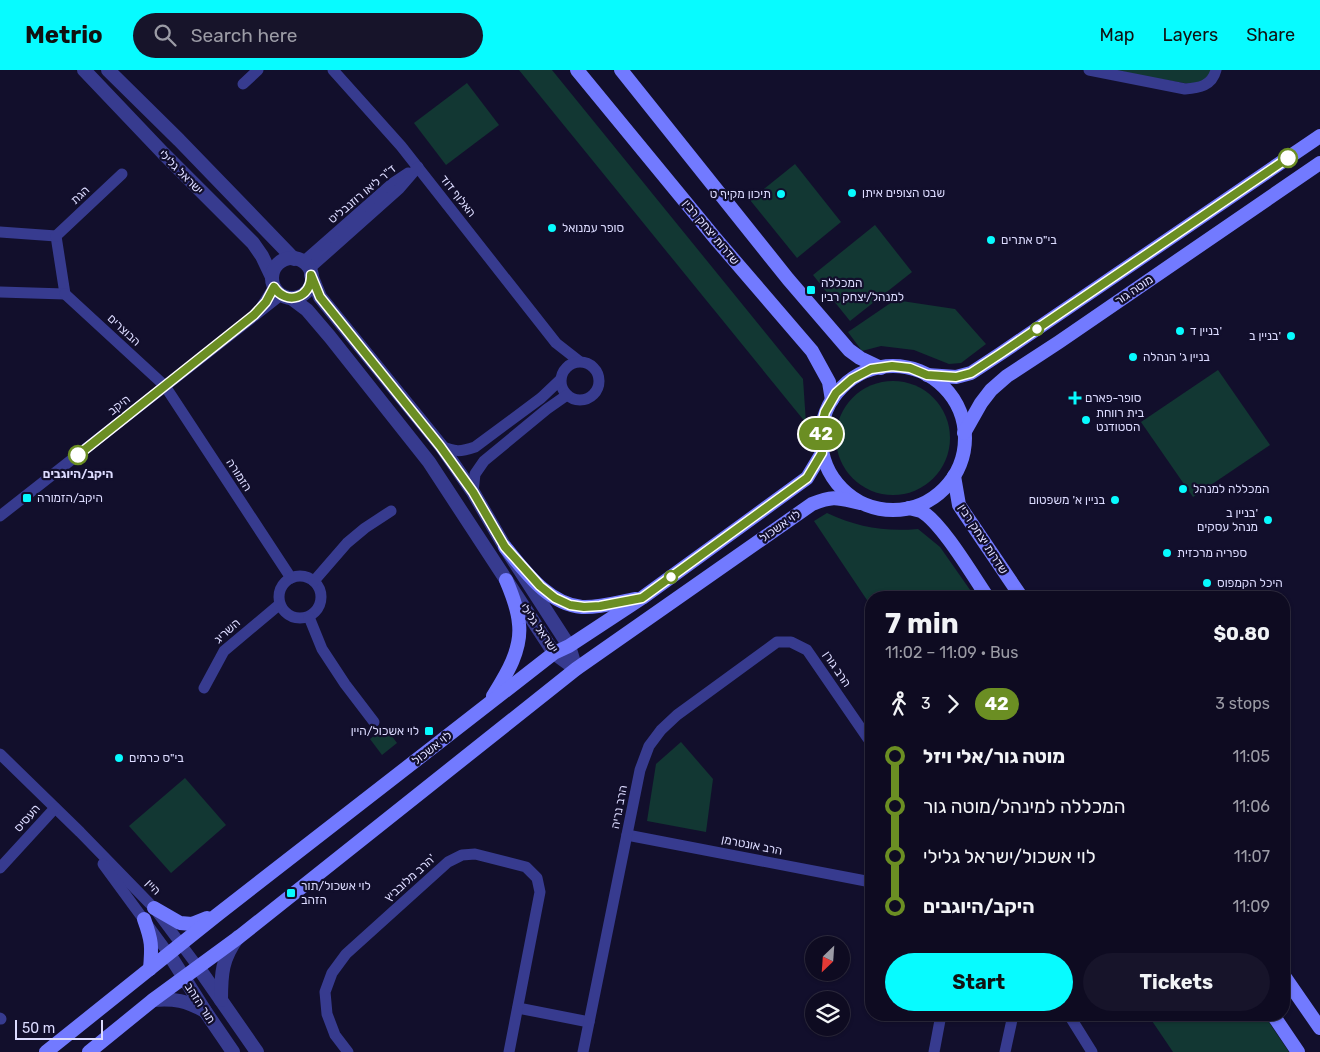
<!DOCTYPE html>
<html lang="en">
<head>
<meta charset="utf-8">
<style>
  :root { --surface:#0e0b21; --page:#17142a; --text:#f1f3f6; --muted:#9b9ba5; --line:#2e2b3f; --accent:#07fbff }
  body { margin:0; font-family:Rubik,"Noto Sans Hebrew",sans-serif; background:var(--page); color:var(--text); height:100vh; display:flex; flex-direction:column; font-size:19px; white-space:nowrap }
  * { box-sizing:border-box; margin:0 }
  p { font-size:16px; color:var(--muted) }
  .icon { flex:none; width:28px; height:28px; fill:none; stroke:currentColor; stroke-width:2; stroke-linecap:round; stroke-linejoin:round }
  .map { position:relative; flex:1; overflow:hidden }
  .details { position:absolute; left:865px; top:521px; width:425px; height:430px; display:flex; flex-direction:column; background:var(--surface); border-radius:20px; box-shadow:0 1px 4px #0004,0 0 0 1px var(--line) }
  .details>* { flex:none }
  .badge { padding:0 10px; border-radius:16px; font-size:18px; line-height:32px }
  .needle { width:32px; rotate:205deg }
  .controls { position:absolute; left:805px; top:866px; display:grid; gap:10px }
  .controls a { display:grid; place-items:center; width:45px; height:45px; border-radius:50%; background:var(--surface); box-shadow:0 1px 4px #0004,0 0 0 1px var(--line); font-size:25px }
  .scale { position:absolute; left:15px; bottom:12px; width:88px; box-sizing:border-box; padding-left:5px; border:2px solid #dcdbff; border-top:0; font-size:14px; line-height:18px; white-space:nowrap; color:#dcdbff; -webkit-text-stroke:4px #120f2c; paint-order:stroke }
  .map>.badge { position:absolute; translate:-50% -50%; box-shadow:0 0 0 2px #fff }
  .legs { display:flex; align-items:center; gap:8px; height:55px; padding:0 20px; font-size:16px }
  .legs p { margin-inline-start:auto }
  .headline { display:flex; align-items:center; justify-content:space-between; height:85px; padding:0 20px }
  h1 { font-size:28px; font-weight:700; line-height:38px }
  .cta { display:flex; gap:10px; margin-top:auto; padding:10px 20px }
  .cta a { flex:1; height:58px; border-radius:30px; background:var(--accent); color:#111; font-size:20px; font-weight:700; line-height:58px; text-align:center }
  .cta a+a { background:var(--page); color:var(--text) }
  ul { padding:0 20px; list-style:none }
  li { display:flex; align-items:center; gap:18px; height:50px; font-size:19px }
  li i { display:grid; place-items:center; width:8px; height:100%; margin:0 6px; background:currentColor }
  li i::after { content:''; width:12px; height:12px; margin:-6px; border:4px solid; border-radius:50%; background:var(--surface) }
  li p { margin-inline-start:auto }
  li:first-child i { background:linear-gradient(#0000 50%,currentColor 0) }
  li:last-child i { background:linear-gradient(currentColor 50%,#0000 0) }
  header { display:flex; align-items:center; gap:30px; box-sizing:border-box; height:70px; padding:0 25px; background:var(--accent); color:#111 }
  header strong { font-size:24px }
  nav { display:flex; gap:28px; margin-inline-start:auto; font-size:18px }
  .search { width:350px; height:45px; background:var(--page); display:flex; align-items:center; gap:12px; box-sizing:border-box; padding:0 18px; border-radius:28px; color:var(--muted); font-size:19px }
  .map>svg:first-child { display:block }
  .green { fill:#123733 }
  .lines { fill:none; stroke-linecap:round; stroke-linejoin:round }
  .minor { stroke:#373b8f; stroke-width:11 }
  .tertiary { stroke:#373b8f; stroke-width:14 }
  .secondary { stroke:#727aff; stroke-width:14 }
  .line-1-casing { stroke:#fff; stroke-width:11 }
  .line-1 { stroke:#6b8e23; stroke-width:8 }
  .stop-1-dot { fill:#fff; stroke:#6b8e23; stroke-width:2.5 }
  .poi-dot { fill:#07fbff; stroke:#120f2c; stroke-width:2 }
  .labels { text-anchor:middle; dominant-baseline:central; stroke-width:4.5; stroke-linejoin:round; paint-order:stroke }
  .street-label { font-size:12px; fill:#dcdbff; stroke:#120f2c }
  .poi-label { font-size:12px; fill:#dcdbff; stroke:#120f2c; text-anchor:start }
  .stop-label { font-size:12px; font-weight:bold; fill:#dcdbff; stroke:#120f2c }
</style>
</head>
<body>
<header>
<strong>Metrio</strong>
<div class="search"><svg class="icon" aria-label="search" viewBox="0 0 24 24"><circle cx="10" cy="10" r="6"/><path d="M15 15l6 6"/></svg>Search here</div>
<nav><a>Map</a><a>Layers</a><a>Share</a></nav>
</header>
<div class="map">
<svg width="1320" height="982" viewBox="0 0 1320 982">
  <rect width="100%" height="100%" fill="#120f2c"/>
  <!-- green -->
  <g class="green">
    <polygon points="519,0 552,0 803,309 806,353"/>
    <polygon points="1105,0 1212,0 1210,8 1196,15"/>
    <polygon points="467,13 499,55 446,95 414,53"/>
    <polygon points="795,94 841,152 797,188 750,130"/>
    <polygon points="875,155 912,202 850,251 813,205"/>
    <polygon points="895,230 955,239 986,274 961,293 949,294 914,280 881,276 862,281 848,262"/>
    <polygon points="1218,300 1270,375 1193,427 1141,352"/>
    <circle cx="893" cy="368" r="57"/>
    <path d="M827,443C857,457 884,462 918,459L940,477L975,527L871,528V536L814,451Z"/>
    <polygon points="385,657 397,673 382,685 370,669"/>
    <polygon points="681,672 713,709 706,762 647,751 656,694"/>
    <polygon points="185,708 226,755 171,803 129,756"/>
    <polygon points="1148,945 1264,945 1289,982 1173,982"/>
  </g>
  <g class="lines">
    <!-- minor -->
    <g class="minor">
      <polyline points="333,0 401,76 556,273 579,291"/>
      <path d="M1089,0L1185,19C1199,18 1212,16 1216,0"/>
      <polyline points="243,14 258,0"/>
      <polyline points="0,162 56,166 65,224"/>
      <polyline points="56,166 122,104"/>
      <polyline points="303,192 393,113 408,103"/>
      <polyline points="309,199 399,119 418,97"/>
      <polyline points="0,222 65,224"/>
      <polyline points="65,224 165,316 291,508"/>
      <polyline points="262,236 274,217"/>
      <circle cx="580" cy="311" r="19"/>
      <path d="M441,376C455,382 460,382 475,377L541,328L560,310"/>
      <polyline points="473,422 475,404 484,391 547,339 567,325"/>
      <polyline points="0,446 281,225"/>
      <circle cx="300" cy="527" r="21"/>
      <polyline points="314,511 347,473 365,458 391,441"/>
      <polyline points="309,547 322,579 345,614 374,652"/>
      <polyline points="204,618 224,581 280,534"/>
      <polyline points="0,684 80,762 154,838 198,897"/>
      <polyline points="627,765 871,812"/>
      <polyline points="103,794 169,884"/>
      <polyline points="0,798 55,738"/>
      <polyline points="518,938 589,952"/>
      <polyline points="1069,945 1092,982"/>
      <polyline points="0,948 1,949"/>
      <polyline points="348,982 335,965 327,944 325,922 332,903 346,884 448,792 462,785 475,784 526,797 537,808 540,822 509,982"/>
      <polyline points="583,982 640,700 649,676 661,660 677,645 777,572 791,572 807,580 871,673"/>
      <polyline points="934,982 941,945"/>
      <polyline points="1005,982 1013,945"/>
    </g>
    <!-- tertiary -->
    <g class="tertiary">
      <polyline points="84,0 163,83 253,173 262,186 272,207"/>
      <polyline points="108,0 179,70 294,189"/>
      <circle cx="292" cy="208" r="20"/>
      <polyline points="311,205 320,227 441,376 473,422 505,477 569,576 576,599"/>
      <polyline points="291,228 307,240 330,267 429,392 554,583 576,599"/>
      <polyline points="169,884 205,941 233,982"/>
      <polyline points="198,897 257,982"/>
      <path d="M153,930C175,928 186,931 205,941"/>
      <path d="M221,930C221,903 222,889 238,867"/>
    </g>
    <!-- secondary -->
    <g class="secondary">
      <polyline points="577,0 715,168 812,281 829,312 832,330"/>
      <polyline points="621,0 788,209 849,280 860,288 881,298"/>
      <circle cx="893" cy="368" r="72"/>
      <polyline points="927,305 956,307 971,303 1000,284 1320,66"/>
      <polyline points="964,363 981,333 991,320 1007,306 1059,272 1320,93"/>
      <polyline points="954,406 959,435 1022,528"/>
      <path d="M909,438C913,439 917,440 921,441C942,453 973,506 988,528"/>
      <path d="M505,477C525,501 548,534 582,537C600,538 619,532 636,529"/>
      <path d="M493,626C506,605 522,580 519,554C518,539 512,524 506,510"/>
      <polyline points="154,838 180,853 192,854 207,848"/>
      <path d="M144,849C152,871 152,876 150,899"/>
      <polyline points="1284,906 1320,958"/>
      <polyline points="1273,945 1298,982"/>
      <polyline points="46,982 217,845 554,583 569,576 642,528 807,408 822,383"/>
      <path d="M89,982L153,930L239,867L576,599L812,434C834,425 838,428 860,433"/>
    </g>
  </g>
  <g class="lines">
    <defs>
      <path id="line-1" d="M78,385L254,245L266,232L274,217C286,236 312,228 311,205L320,227L440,376L473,422L505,477L540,516L555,528L570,535L584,537L600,536L642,528L807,408L822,383L820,367L822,354L825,342L836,323L852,309L871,299L892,296L910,298L927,305L956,307L971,303L1000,284L1288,88"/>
    </defs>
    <!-- line-1 casing -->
    <use href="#line-1" class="line-1-casing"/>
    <!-- line-1 -->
    <use href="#line-1" class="line-1"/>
  </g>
  <!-- markers -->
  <g class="stop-1-dot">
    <circle cx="1288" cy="88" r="9"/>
    <circle cx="1037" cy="259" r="6"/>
    <circle cx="78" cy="385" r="9"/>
    <circle cx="671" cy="507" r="6"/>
  </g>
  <g class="poi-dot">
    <circle cx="852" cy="123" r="5"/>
    <circle cx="781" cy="124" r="5"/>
    <circle cx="552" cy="158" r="5"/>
    <circle cx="991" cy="170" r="5"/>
    <rect x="806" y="215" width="10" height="10" rx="2.5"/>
    <circle cx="1180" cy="261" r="5"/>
    <circle cx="1291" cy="266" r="5"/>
    <circle cx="1133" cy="287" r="5"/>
    <path d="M1072.5 320.5h5v5h5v5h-5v5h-5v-5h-5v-5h5z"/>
    <circle cx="1086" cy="350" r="5"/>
    <circle cx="1183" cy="419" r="5"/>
    <rect x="22" y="423" width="10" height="10" rx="2.5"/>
    <circle cx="1115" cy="430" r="5"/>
    <circle cx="1268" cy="450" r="5"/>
    <circle cx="1167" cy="483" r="5"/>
    <circle cx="1207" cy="513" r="5"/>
    <rect x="424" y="656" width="10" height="10" rx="2.5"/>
    <circle cx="119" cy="688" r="5"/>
    <rect x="286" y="818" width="10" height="10" rx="2.5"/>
  </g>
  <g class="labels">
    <!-- street labels -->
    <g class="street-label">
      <text transform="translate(181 102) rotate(45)">ישראל גלילי</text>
      <text transform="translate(362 124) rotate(-40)">ד"ר ליאו רוזנבליט</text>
      <text transform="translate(80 125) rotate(-43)">הגת</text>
      <text transform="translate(458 126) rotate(52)">האלוף דוד</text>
      <text transform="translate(711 162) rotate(50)">שדרות יצחק רבין</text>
      <text transform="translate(1134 220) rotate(-34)">מוטה גור</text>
      <text transform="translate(124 260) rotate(43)">הבוצרים</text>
      <text transform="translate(119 335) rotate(-38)">היקב</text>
      <text transform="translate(239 405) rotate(57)">הזמורה</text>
      <text transform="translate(780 456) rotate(-35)">לוי אשכול</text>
      <text transform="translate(983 469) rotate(57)">שדרות יצחק רבין</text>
      <text transform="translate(539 558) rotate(55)">ישראל גלילי</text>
      <text transform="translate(227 561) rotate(-42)">השריג</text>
      <text transform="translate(837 599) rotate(56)">הרב גורן</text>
      <text transform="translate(432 678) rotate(-38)">לוי אשכול</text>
      <text transform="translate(619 737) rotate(-79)">הרב נריה</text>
      <text transform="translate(27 748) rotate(-48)">העסיס</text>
      <text transform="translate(752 775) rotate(11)">הרב אונטרמן</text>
      <text transform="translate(410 808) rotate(-42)">הרב מלובביץ'</text>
      <text transform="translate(153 817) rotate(46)">היין</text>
      <text transform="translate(200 933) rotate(57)">תור הזהב</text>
    </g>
    <!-- poi labels -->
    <g class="poi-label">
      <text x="862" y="123">שבט הצופים איתן</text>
      <text x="771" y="124" text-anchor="end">תיכון מקיף ט</text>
      <text x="562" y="158">סופר עמנואל</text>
      <text x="1001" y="170">בי"ס אתרים</text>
      <text x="821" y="213">המכללה<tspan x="821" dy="14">למנהל/יצחק רבין</tspan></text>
      <text x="1190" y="261">בניין ד'</text>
      <text x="1281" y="266" text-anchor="end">בניין ב'</text>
      <text x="1143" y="287">בניין ג' הנהלה</text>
      <text x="1085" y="328">סופר-פארם</text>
      <text x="1096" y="343">בית רווחת<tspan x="1096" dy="14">הסטודנט</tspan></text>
      <text x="1193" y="419">המכללה למנהל</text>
      <text x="37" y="428">היקב/הזמורה</text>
      <text x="1105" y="430" text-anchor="end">בניין א' משפטום</text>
      <text x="1258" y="443" text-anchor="end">בניין ב'<tspan x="1258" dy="14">מנהל עסקים</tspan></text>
      <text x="1177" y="483">ספריה מרכזית</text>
      <text x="1217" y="513">היכל הקמפוס</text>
      <text x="419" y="661" text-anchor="end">לוי אשכול/היין</text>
      <text x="129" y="688">בי"ס כרמים</text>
      <text x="301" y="816">לוי אשכול/תור<tspan x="301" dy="14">הזהב</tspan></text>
    </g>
    <!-- stop labels -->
    <g class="stop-label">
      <text x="78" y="404">היקב/היוגבים</text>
    </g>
  </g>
</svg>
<div class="controls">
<a><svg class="needle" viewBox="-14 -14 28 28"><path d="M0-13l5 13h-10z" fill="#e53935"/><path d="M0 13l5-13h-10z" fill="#9b9ba5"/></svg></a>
<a><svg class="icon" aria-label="layers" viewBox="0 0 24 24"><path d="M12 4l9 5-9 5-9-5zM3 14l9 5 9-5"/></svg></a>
</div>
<div class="scale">50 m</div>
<b class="badge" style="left:821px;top:364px;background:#6b8e23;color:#fff">42</b>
<section class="details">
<div class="headline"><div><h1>7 min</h1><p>11:02 – 11:09 · Bus</p></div><b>$0.80</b></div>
<div class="legs"><svg class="icon" aria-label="walk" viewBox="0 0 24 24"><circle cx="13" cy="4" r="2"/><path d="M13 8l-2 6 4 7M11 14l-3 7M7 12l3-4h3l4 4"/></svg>3<svg class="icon" aria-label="forward" viewBox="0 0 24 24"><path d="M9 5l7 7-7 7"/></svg><b class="badge" style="background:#6b8e23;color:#fff">42</b><p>3 stops</p></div>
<ul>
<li><i style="color:#6b8e23"></i><b>מוטה גור/אלי ויזל</b><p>11:05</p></li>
<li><i style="color:#6b8e23"></i><span>המכללה למינהל/מוטה גור</span><p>11:06</p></li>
<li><i style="color:#6b8e23"></i><span>לוי אשכול/ישראל גלילי</span><p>11:07</p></li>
<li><i style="color:#6b8e23"></i><b>היקב/היוגבים</b><p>11:09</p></li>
</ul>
<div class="cta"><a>Start</a><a>Tickets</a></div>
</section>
</div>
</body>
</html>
